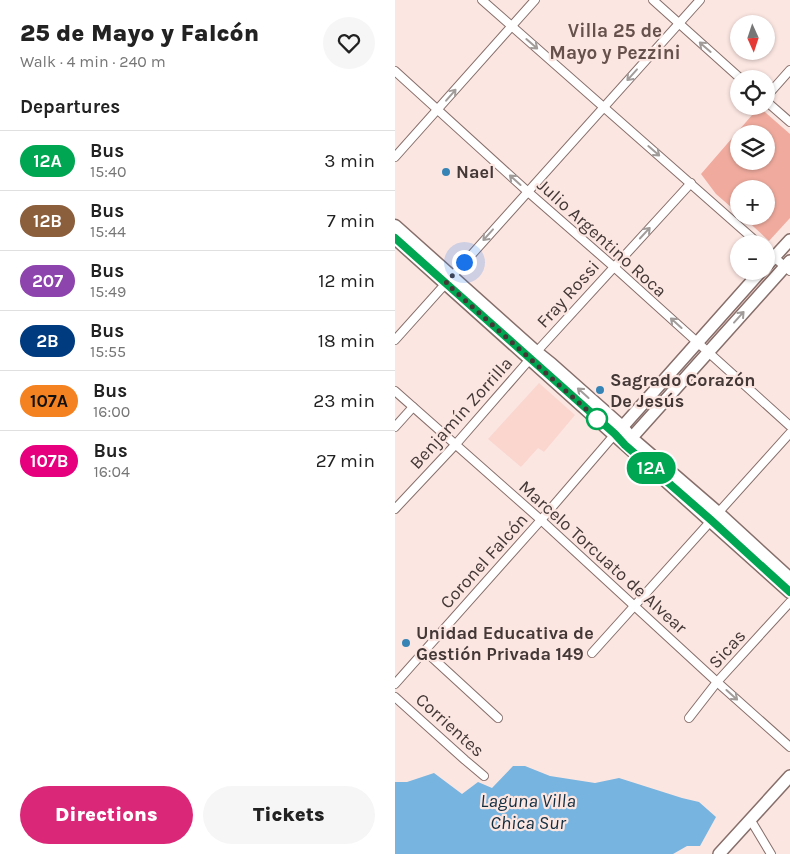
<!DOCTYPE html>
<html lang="en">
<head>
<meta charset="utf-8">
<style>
  :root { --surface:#fff; --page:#f6f6f6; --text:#222; --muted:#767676; --line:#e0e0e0; --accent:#db2777 }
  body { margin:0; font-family:Karla,sans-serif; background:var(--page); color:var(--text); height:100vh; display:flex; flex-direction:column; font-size:19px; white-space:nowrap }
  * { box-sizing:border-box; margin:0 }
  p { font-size:16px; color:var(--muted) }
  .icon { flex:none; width:28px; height:28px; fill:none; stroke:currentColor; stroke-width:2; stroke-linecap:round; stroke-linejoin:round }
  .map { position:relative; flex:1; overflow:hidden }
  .details { display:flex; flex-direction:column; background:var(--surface); width:395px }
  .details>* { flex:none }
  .badge { padding:0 10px; border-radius:16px; font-size:18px; line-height:32px }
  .needle { width:32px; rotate:177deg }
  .buttons { position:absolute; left:335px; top:15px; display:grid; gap:10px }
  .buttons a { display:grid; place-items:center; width:45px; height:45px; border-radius:50%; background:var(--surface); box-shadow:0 1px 4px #0004; font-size:25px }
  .you { position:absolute; width:25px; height:25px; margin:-12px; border:4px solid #fff; border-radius:50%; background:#1a73e8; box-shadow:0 0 0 8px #1a73e833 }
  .map>.badge { position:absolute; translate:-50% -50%; box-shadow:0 0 0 2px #fff }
  h2 { padding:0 20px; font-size:19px; line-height:45px }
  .round { display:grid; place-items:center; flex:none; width:52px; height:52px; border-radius:26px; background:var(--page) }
  .summary { display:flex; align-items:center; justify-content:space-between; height:85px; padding:0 20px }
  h1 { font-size:24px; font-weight:800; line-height:38px }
  .action { display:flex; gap:10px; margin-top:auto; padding:10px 20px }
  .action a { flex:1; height:58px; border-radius:30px; background:var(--accent); color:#fff; font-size:20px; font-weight:800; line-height:58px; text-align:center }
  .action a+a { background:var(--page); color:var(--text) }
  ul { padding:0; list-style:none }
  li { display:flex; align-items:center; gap:15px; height:60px; padding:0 20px; border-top:1px solid var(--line) }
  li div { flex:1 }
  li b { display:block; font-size:19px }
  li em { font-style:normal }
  li .badge { min-width:55px; font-weight:700; text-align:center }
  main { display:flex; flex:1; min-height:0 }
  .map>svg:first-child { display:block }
  .built { fill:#fad6cf }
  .green { fill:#f0ab9e; fill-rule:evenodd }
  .water { fill:#77b4df }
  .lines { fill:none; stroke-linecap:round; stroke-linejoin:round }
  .street-casing { stroke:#866e6a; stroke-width:10 }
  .secondary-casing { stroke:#866e6a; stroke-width:14 }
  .primary-casing { stroke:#866e6a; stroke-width:15 }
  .street { stroke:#fff; stroke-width:8 }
  .secondary { stroke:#fff; stroke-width:11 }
  .primary { stroke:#fff; stroke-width:12 }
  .oneway { stroke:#a19c9a }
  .line-casing { stroke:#fff; stroke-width:11 }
  .line { stroke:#00a651; stroke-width:8 }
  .walk { stroke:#433836; stroke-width:5; stroke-dasharray:0 9 }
  .poi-dot { fill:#3684b6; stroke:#fce6e2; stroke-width:2 }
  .stop-dot { fill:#fff; stroke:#00a651; stroke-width:2.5 }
  .labels { text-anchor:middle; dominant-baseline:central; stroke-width:4.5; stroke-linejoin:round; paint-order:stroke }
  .poi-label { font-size:18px; font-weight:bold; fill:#433836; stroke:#fce6e2; text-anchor:start }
  .street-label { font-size:18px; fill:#433836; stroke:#fce6e2 }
  .neighbourhood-label { font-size:19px; font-weight:bold; fill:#67514c; stroke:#fce6e2 }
  .water-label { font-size:19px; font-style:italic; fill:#102c3f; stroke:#fce6e2 }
</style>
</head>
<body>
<main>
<section class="details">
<div class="summary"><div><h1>25 de Mayo y Falcón</h1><p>Walk · 4 min · 240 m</p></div><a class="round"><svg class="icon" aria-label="heart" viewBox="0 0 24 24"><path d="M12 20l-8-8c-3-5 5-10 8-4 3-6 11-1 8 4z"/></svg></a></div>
<h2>Departures</h2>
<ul>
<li><span class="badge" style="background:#00a651;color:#fff">12A</span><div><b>Bus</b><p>15:40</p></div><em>3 min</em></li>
<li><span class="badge" style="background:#8b5e3c;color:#fff">12B</span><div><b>Bus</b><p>15:44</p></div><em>7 min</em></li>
<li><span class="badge" style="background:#8e44ad;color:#fff">207</span><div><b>Bus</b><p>15:49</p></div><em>12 min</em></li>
<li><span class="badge" style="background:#003b80;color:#fff">2B</span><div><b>Bus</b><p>15:55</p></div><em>18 min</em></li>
<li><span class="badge" style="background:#f58220;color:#111">107A</span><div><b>Bus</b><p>16:00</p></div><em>23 min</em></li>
<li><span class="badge" style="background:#e6007e;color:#fff">107B</span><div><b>Bus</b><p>16:04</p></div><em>27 min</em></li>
</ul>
<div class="action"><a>Directions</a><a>Tickets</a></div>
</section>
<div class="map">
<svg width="395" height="854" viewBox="0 0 395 854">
  <rect width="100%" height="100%" fill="#fce6e2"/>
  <!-- built -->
  <g class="built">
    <polygon points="375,265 382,271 319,341 312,335"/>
    <polygon points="144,383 180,415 149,452 143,448 126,467 93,439"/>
  </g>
  <!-- green -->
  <path class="green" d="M364,107L395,134V218L374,241L347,216H371V189H344V214L321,194L306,174ZM344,134H371V161H344Z"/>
  <!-- water -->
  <polygon class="water" points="118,766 130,766 155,776 200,783 224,778 287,798 304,802 321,817 305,846 292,846 278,854 0,854 0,782 12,782 39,773 67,794 83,782 97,788"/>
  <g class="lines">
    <defs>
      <g id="street">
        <polyline points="87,0 364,244"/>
        <polyline points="258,0 346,79"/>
        <polyline points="0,71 132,191 219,267 395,426"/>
        <polyline points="371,97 395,70"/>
        <polyline points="371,101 395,122"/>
        <polyline points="0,157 140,0"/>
        <polyline points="371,250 395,271"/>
        <polyline points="0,340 305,0"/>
        <polyline points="0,391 146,520 322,682 395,747"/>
        <polyline points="0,427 18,407"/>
        <polyline points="0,509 61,444 135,359 296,183"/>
        <polyline points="30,651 103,718"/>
        <polyline points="197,653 395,433"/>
        <polyline points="0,684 146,520 220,434"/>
        <polyline points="0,697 70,760 89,776"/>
        <polyline points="294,718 322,682 395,602"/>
        <polyline points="355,819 376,854"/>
      </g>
      <g id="secondary">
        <polyline points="371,266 395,240"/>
        <polyline points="221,434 366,271"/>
        <polyline points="231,444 395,261"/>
        <polyline points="324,854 395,776"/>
      </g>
      <g id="primary">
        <polyline points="0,226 141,352 156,364 227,427 236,438 323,513 395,579"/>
        <polyline points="0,238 395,592"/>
      </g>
    </defs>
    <!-- street casing -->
    <use href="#street" class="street-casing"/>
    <!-- secondary casing -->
    <use href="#secondary" class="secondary-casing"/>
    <!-- primary casing -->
    <use href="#primary" class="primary-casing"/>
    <!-- street -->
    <use href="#street" class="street"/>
    <!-- secondary -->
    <use href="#secondary" class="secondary"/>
    <!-- primary -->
    <use href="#primary" class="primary"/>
  </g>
  <!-- one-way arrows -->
  <defs><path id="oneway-shaft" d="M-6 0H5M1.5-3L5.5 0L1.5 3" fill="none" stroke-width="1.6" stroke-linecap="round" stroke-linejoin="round" transform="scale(1.25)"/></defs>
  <g class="oneway">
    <use href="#oneway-shaft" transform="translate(137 44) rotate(41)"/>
    <use href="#oneway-shaft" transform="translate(310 47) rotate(-139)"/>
    <use href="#oneway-shaft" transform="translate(237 75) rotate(132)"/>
    <use href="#oneway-shaft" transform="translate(56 95) rotate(-49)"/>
    <use href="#oneway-shaft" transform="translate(259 151) rotate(41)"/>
    <use href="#oneway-shaft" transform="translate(120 180) rotate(-138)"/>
    <use href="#oneway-shaft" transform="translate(250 233) rotate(-47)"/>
    <use href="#oneway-shaft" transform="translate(93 235) rotate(132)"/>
    <use href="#oneway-shaft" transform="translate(344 317) rotate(-48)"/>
    <use href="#oneway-shaft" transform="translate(281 323) rotate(-138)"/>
    <use href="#oneway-shaft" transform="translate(188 393) rotate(-138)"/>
    <use href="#oneway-shaft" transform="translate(337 695) rotate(42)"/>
  </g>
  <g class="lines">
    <defs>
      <polyline id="line" points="0,238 220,434 230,445 316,520 395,592"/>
    </defs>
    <!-- line casing -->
    <use href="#line" class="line-casing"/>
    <!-- line -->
    <use href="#line" class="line"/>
    <!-- walk -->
    <polyline class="walk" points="69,262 51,283 202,419"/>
  </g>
  <!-- markers -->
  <g class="poi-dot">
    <circle cx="51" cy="172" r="5"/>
    <circle cx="205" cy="390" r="5"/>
    <circle cx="11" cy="643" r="5"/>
  </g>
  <circle class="stop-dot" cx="202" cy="419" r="10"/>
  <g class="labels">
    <!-- poi labels -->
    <g class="poi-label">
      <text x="61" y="172">Nael</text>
      <text x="215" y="380">Sagrado Corazón<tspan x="215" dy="21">De Jesús</tspan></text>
      <text x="21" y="633">Unidad Educativa de<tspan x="21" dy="21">Gestión Privada 149</tspan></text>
    </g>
    <!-- street labels -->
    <g class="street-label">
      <text transform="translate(207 238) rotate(42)">Julio Argentino Roca</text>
      <text transform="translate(173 294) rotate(-48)">Fray Rossi</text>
      <text transform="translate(66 413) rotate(-48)">Benjamín Zorrilla</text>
      <text transform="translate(208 557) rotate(42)">Marcelo Torcuato de Alvear</text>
      <text transform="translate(89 561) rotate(-48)">Coronel Falcón</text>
      <text transform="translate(332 649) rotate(-48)">Sicas</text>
      <text transform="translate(55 725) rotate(42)">Corrientes</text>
    </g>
    <!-- neighbourhood labels -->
    <g class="neighbourhood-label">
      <text x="220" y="31">Villa 25 de<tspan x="220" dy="22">Mayo y Pezzini</tspan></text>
    </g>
    <!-- water labels -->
    <g class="water-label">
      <text x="133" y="801">Laguna Villa<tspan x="133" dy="22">Chica Sur</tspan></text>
    </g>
  </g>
</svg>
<div class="buttons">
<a><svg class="needle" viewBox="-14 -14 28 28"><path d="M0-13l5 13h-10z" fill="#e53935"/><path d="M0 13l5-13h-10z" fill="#767676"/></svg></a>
<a><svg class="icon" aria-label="locate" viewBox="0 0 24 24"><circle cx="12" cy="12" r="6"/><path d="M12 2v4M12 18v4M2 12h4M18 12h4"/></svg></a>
<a><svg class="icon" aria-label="layers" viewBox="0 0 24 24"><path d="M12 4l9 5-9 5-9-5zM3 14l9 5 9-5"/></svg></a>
<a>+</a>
<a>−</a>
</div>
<div class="you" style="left:69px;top:262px"></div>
<b class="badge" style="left:256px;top:468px;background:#00a651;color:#fff">12A</b>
</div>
</main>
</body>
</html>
